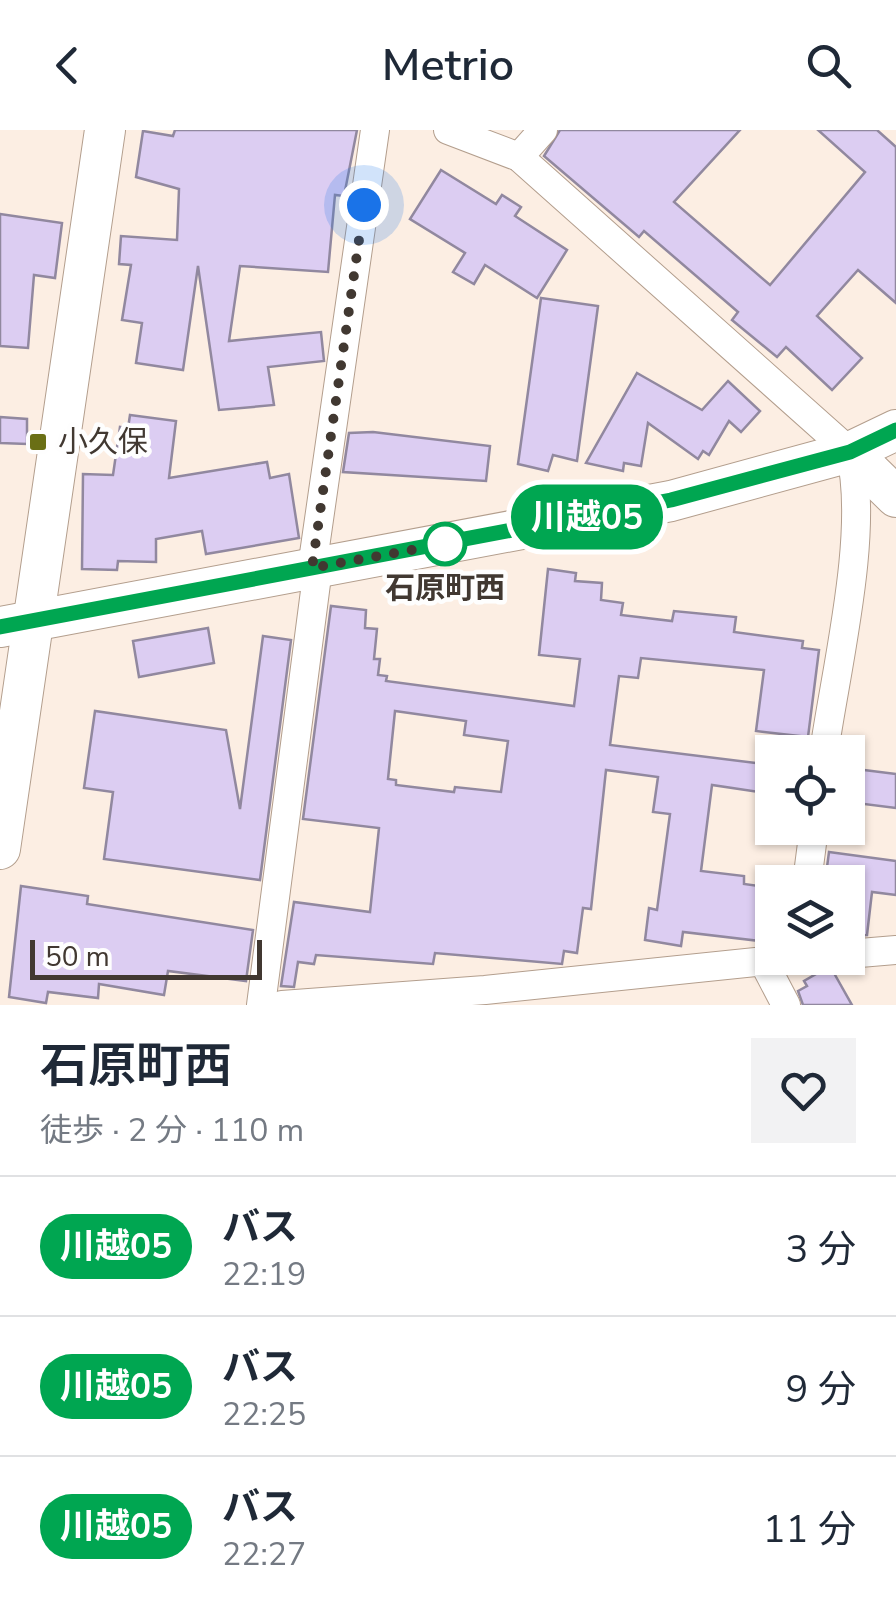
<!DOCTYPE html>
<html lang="ja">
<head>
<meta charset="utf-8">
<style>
  :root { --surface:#fff; --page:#f2f2f3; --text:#1f2937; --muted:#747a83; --line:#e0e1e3 }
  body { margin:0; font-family:"Nunito Sans","Noto Sans JP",sans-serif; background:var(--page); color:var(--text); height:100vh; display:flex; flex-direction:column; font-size:38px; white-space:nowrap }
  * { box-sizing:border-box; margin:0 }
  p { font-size:32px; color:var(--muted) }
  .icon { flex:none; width:55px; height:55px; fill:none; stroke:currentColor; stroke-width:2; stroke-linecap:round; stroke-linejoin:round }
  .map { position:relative; height:875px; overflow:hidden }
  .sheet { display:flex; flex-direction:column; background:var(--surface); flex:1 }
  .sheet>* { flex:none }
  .badge { padding:0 20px; border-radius:32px; font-size:35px; line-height:65px }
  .tools { position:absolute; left:755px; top:605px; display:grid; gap:20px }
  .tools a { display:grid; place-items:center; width:110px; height:110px; border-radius:0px; background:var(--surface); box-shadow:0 2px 8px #0004; font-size:50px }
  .scale { position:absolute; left:30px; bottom:25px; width:232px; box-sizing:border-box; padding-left:10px; border:5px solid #413831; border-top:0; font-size:28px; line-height:35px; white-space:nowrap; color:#413831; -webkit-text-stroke:8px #fefefe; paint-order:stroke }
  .you { position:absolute; width:50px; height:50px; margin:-25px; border:8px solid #fff; border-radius:50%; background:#1a73e8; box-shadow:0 0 0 15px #1a73e833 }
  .map>.badge { position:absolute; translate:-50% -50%; box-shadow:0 0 0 5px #fff }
  .round { display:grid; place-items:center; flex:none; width:105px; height:105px; border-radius:0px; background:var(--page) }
  .head { display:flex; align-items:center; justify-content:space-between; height:170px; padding:0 40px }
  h1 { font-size:48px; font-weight:600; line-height:75px }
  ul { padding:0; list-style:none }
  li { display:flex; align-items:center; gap:30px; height:140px; padding:0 40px; border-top:2px solid var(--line) }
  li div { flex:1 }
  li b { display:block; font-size:38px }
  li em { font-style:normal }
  li .badge { min-width:110px; font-weight:700; text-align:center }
  header { display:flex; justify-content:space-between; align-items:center; height:130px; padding:0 40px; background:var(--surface); font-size:45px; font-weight:600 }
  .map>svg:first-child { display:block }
  .building { fill:#dccdf2; stroke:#91889f; stroke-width:2.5; fill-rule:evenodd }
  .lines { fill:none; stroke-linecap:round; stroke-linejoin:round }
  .street-casing { stroke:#b39e8d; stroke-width:30 }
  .secondary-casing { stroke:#b39e8d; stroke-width:42 }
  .street { stroke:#fff; stroke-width:28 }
  .secondary { stroke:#fff; stroke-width:40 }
  .line-casing { stroke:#fff; stroke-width:22 }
  .line { stroke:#00a651; stroke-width:15 }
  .walk { stroke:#413831; stroke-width:10; stroke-dasharray:0 18 }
  .poi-dot { fill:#6a6f15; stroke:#fefefe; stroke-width:4 }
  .stop-dot { fill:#fff; stroke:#00a651; stroke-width:5 }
  .labels { text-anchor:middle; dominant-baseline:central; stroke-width:9; stroke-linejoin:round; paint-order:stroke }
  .poi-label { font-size:30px; fill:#413831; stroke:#fefefe; text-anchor:start }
  .stop-label { font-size:30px; font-weight:bold; fill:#413831; stroke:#fefefe }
</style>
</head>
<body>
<header><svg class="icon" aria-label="back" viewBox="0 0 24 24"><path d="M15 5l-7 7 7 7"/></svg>Metrio<svg class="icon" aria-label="search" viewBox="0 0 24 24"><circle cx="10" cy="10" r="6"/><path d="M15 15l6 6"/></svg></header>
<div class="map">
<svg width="896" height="875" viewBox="0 0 896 875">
  <rect width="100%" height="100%" fill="#fceee3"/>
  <!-- building -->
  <g class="building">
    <polygon points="175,0 357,0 344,66 335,65 328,142 240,136 229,211 321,202 324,231 268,237 274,275 219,280 198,136 183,240 136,233 142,193 122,190 131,135 119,134 121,106 177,110 179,59 136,47 143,1 173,6"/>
    <polygon points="560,0 740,0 674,72 770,155 865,42 818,0 877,0 896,17 896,173 858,140 817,186 862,228 832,260 786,217 777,227 732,190 738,182 644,101 639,107 544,26"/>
    <polygon points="441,40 496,74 502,65 521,77 515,86 567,120 537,168 485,135 474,154 453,142 465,123 410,89"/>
    <polygon points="0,84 62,93 55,148 34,145 28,218 0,216"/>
    <polygon points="541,168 598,176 577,331 553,325 548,341 518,334"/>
    <polygon points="637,243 702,280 728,251 760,281 741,302 729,291 709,325 703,321 698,329 648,293 641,336 624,333 623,341 586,333"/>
    <polygon points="130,285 176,291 169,348 267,332 270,348 289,344 299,408 206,424 202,401 156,409 156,432 118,431 117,440 82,439 83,344 113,345 120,297 128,298"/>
    <polygon points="0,287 27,289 27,314 0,313"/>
    <polygon points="373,302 490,316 486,351 343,342 349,303"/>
    <path d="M548,439L576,443L575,451L602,453L601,470L623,473L621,485L672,491L674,481L736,487L734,502L803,511L802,518L819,520L808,607L756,601L764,540L641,528L638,548L619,546L610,615L772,635V664L712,655L701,741L744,746V754L765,757L760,811L683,802L681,816L645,810L649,778L657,780L670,684L653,682L658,647L606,640L591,779L583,778L577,823L564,821L562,834L435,823L433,834L316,825L314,834L298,832L294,857L281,856L294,772L370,782L379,698L303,689L331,476L366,480L365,498L377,499L374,529H380L378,545L387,546L386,551L574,576L580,529L539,525ZM395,581L466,591L464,605L508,611L501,662L455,657L454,662L396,655V650L388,649Z"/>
    <polygon points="208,498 214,533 139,547 133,511"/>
    <polygon points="263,506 291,510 260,750 104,729 113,662 84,658 95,581 226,600 240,679"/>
    <polygon points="848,638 896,644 896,678 848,672"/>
    <polygon points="829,722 896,731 896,765 872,762 867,805 848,806 848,752 825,752"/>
    <polygon points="21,756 88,766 87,774 253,800 246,851 168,841 164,865 99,854 98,868 48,862 46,873 9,867"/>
    <polygon points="830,836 852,875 803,875 798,861 807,856 804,851"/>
  </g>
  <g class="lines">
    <defs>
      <g id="street">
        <path d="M448,0L519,27L850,322C870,401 836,538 824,622"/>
        <polyline points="519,27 543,0"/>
        <polyline points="312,438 375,0"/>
        <polyline points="807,752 814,698"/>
        <polyline points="848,824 896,820"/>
        <polyline points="763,831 786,875"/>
        <polyline points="261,875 318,438"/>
        <polyline points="282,875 485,860 794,828"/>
      </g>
      <g id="secondary">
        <polyline points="850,322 896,367"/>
        <polyline points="0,497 671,371 850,322 896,300"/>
        <polyline points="0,719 105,0"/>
      </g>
    </defs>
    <!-- street casing -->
    <use href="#street" class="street-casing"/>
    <!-- secondary casing -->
    <use href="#secondary" class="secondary-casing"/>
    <!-- street -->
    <use href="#street" class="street"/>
    <!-- secondary -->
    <use href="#secondary" class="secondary"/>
  </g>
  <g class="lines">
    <defs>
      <polyline id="line" points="0,497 671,370 850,322 896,300"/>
    </defs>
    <!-- line casing -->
    <use href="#line" class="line-casing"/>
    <!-- line -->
    <use href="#line" class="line"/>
    <!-- walk -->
    <polyline class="walk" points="364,75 312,438 445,414"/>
  </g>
  <!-- markers -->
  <rect class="poi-dot" x="28" y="302" width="20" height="20" rx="5"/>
  <circle class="stop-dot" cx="445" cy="414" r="20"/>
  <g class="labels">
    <!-- poi labels -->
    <g class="poi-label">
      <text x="58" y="312">小久保</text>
    </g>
    <!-- stop labels -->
    <g class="stop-label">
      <text x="445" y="458">石原町西</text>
    </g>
  </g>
</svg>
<div class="tools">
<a><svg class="icon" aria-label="locate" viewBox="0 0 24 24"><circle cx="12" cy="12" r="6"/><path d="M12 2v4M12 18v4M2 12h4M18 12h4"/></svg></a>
<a><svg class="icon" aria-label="layers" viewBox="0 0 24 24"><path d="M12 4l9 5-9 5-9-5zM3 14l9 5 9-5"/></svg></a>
</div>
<div class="scale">50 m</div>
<div class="you" style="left:364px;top:75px"></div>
<b class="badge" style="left:587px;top:387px;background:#00a651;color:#fff">川越05</b>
</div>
<section class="sheet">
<div class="head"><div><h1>石原町西</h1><p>徒歩 · 2 分 · 110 m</p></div><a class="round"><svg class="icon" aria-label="heart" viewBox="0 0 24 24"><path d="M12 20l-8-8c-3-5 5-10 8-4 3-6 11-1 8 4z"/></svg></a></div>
<ul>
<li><span class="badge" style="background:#00a651;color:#fff">川越05</span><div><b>バス</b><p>22:19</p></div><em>3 分</em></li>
<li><span class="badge" style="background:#00a651;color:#fff">川越05</span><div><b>バス</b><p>22:25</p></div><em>9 分</em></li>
<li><span class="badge" style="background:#00a651;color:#fff">川越05</span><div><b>バス</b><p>22:27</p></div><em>11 分</em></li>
</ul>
</section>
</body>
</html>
